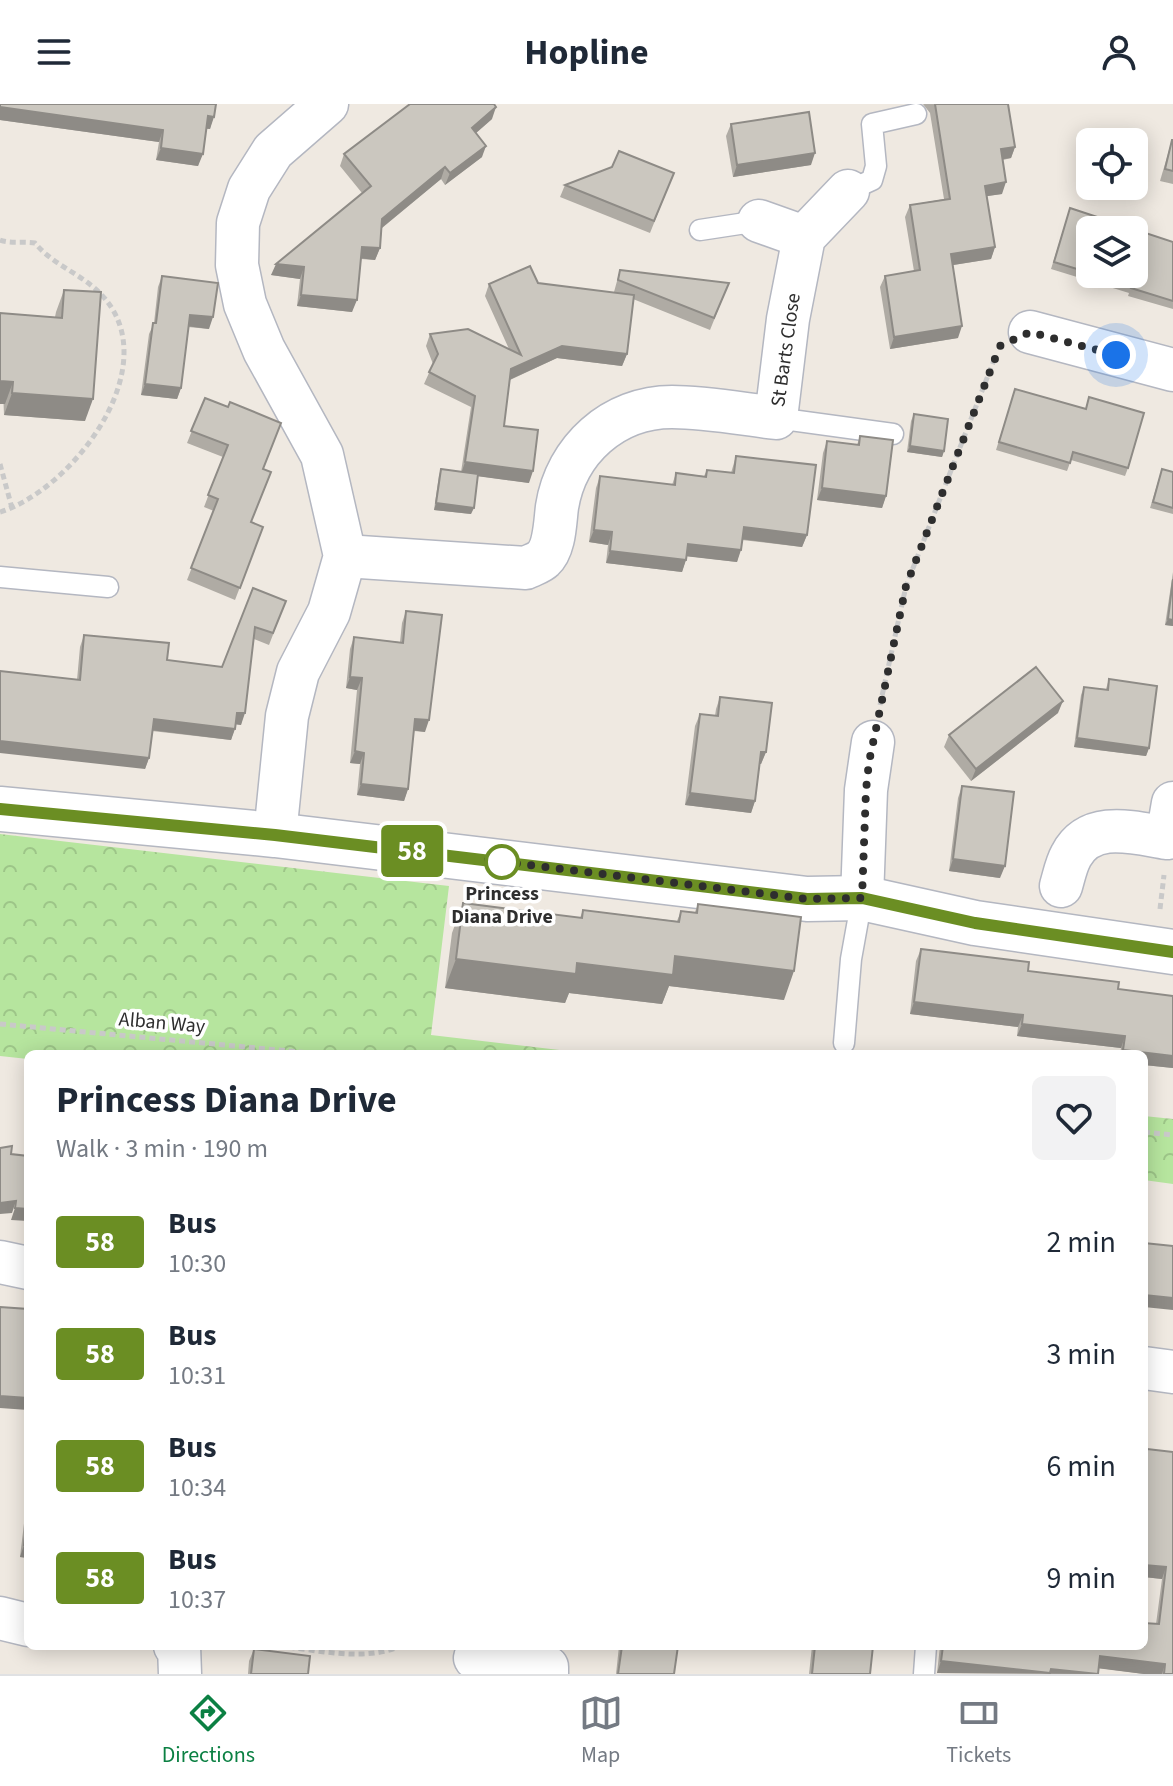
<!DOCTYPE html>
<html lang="en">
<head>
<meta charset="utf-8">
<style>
  :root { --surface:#fff; --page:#f2f2f3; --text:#1f2937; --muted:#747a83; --line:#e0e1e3; --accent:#0b8043 }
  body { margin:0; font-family:"Source Sans 3",sans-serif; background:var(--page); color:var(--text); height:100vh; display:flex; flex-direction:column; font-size:30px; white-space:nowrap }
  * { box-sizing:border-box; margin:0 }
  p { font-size:26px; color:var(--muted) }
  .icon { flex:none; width:44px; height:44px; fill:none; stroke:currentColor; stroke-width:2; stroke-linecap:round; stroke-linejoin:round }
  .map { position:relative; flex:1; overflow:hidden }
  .side { position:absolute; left:24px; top:946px; width:1124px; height:600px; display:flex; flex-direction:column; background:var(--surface); border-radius:12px; box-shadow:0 4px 20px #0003 }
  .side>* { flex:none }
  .badge { padding:0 16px; border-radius:6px; font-size:28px; line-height:52px }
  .fabs { position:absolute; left:1076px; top:24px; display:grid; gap:16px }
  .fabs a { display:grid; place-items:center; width:72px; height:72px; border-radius:12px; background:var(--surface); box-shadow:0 4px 20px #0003; font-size:40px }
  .you { position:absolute; width:40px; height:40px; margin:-20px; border:6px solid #fff; border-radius:50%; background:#1a73e8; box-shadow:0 0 0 12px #1a73e833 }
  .map>.badge { position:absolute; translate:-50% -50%; box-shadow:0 0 0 4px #fff }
  .round { display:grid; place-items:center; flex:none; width:84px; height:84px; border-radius:12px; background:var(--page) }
  .summary { display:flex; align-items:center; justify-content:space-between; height:136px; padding:0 32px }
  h1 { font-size:38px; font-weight:700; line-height:60px }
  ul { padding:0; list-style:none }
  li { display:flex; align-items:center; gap:24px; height:112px; padding:0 32px }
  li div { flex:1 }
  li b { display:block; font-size:30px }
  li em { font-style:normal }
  li .badge { min-width:88px; font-weight:700; text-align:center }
  header { display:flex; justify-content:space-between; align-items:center; height:104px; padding:0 32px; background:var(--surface); font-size:36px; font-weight:700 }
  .dock { display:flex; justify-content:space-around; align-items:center; height:112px; border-top:2px solid var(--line); background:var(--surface); font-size:22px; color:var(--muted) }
  .dock a { display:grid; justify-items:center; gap:4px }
  .dock .active { color:var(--accent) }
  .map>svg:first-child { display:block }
  .forest { fill:url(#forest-crowns) }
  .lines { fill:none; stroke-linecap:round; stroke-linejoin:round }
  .service-casing { stroke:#b4b7c1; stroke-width:23 }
  .minor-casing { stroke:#b4b7c1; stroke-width:45 }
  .tertiary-casing { stroke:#b4b7c1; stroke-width:47 }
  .path { stroke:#c9c9c9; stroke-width:5; stroke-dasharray:6 4; stroke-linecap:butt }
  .service { stroke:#fff; stroke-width:20 }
  .minor { stroke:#fff; stroke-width:42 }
  .tertiary { stroke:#fff; stroke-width:44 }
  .wall { fill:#afaba4; fill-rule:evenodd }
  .shaded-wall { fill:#8e8b86 }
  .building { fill:#cbc7bf; stroke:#8e8b86; stroke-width:2 }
  .line-casing { stroke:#fff; stroke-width:18 }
  .line { stroke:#6b8e23; stroke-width:12 }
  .walk { stroke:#2e2e2e; stroke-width:8; stroke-dasharray:0 14.4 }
  .stop-dot { fill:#fff; stroke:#6b8e23; stroke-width:4 }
  .labels { text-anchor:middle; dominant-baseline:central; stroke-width:7; stroke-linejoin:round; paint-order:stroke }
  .street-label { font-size:20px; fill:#2e2e2e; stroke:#fff }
  .stop-label { font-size:20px; font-weight:bold; fill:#2e2e2e; stroke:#fff }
</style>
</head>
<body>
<header><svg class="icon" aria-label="menu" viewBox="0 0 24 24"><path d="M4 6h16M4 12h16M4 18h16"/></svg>Hopline<svg class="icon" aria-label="person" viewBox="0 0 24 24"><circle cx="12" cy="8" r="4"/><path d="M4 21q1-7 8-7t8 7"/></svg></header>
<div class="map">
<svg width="1173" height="1570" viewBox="0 0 1173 1570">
  <defs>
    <pattern id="forest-crowns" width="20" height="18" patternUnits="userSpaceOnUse" patternTransform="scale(2)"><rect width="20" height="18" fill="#b6e59e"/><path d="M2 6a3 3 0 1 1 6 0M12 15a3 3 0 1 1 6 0" fill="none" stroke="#9dc588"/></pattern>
  </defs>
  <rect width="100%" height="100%" fill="#efe9e1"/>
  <!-- forest -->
  <g class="forest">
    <polygon points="0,730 449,782 431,931 594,950 28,950 28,955 0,952"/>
    <polygon points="1144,1012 1173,1015 1173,1080 1144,1076"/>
  </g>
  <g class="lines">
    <defs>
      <g id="service">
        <polyline points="848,87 872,76 876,62 872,20 916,10"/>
        <polyline points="700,126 759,117"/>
        <polyline points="776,314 893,330"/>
        <polyline points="0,473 108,483"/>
        <polyline points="844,939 851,855 862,794"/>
        <polyline points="924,1570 926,1542"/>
      </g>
      <g id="minor">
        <polyline points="759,117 804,133"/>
        <polyline points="1030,228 1173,266"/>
        <path d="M345,452L526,464C531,461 539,459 543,455C555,444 555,418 557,403C566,346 613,303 672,303C706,303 742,310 776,314L788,215L804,133L848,87"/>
        <polyline points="275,731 287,612 298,568 329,508 345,452 322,351 264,246 245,200 237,161 238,119 249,85 273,47 327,0"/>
        <path d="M1061,782C1064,772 1066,761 1071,752C1090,715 1135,729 1167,734L1173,699"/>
        <polyline points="862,794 866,686 873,638"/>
        <polyline points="0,1158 28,1164"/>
        <polyline points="1144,1264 1173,1268"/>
        <polyline points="0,1514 28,1521"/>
        <polyline points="175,1542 179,1542 180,1570"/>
        <polyline points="475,1554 547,1563 547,1570"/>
      </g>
      <polyline id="tertiary" points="0,705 275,731 807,795 862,794 975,819 1173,848"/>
    </defs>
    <!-- service casing -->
    <use href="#service" class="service-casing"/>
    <!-- minor casing -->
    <use href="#minor" class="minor-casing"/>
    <!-- tertiary casing -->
    <use href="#tertiary" class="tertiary-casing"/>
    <!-- path -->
    <g class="path">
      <path d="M0,136C11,140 23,137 35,139C57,166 93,172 113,206C155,278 68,387 0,408"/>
      <polyline points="0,360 12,404"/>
      <polyline points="880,601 906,482 996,251"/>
      <polyline points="1160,805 1164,771"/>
      <polyline points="0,920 321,950"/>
      <polyline points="1144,1028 1173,1031"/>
      <path d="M279,1542C318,1546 364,1558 401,1542"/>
    </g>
    <!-- service -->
    <use href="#service" class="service"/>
    <!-- minor -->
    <use href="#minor" class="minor"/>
    <!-- tertiary -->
    <use href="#tertiary" class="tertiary"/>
  </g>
  <!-- wall -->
  <g class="wall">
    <polygon points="0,0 216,0 210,25 206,25 198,62 156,56 159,38 0,16"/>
    <polygon points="923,0 1008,0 1015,43 1011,54 1003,56 1002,90 987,92 995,143 991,155 953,161 958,234 890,245 880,183 885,172 914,167 905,113 910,101 944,95 930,9"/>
    <polygon points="492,15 476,29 482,53 445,81 441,75 382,124 380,144 375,156 361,155 352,208 297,202 300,175 271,171 362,89 340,62 344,50"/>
    <polygon points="731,20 811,61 733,73 726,32"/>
    <polygon points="1172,36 1173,36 1173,80 1160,77"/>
    <polygon points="674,69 650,129 560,93 565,81"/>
    <path d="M1070,104L1173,138V205L1128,192L1129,189L1051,165ZM1090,126L1134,170H1090Z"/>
    <polygon points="620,166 729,179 710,226 633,195 627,250 622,262 557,254 510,276 504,322 529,379 478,372 471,410 434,406 439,371 441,365 461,368 471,303 424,280 433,260 426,242 430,230 509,245 485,192 489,180 538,179 617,189 614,188"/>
    <polygon points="162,172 209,225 188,223 181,284 177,295 141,291 149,230 154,219 158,183"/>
    <polygon points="64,186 85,317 4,311 0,209 55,213 56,208"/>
    <polygon points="1015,285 1128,364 1125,372 1071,356 1067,367 996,346"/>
    <polygon points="205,294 263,365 251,418 263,423 235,496 187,476 214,407 204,403 223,353 187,339"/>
    <polygon points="914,310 944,347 942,353 907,348 911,317"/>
    <polygon points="860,332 886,392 882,404 817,396 823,349 827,337 857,341"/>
    <polygon points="736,352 807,431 802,443 742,436 737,458 687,452 682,468 606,459 608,441 589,438 596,384 600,372 672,381 676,369 704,372 707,366 731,369"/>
    <polygon points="1173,368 1173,410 1150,404 1160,371"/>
    <polygon points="1173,468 1173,522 1165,521"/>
    <polygon points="253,484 286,497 269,541 254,535 241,621 236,620 231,636 152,627 149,654 145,665 77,576 80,543 84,531 167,556 222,563"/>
    <polygon points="406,507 425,628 414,627 408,685 404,697 357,691 360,660 350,659 357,586 346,584 350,545 354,533 400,538 402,519"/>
    <polygon points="1109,575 1149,644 1146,652 1074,643 1081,591 1084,583 1106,585"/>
    <polygon points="720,593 766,648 761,660 760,660 755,697 751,709 685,701 695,622 700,610 715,612 716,605"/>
    <polygon points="1058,609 971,677 944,643 949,631"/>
    <polygon points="962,682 1000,774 949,767 958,694"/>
    <polygon points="463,799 580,814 583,806 677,817 681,807 695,808 698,800 784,896 669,882 662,900 569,889 565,899 445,884 452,829"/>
    <polygon points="921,845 1118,885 1173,964 1144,961 1144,950 1120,950 1121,944 1017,932 1018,923 910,910 916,857"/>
    <polygon points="1147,1345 1173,1348 1173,1570 1144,1570 1099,1564 1098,1570 937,1569 940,1542 1144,1542 1156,1520 1162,1475 1144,1473 1144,1354"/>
    <polygon points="28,1386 28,1454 20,1453"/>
    <polygon points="619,1542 678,1542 674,1570 616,1570"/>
    <polygon points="812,1542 873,1542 870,1570 809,1570"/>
    <polygon points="254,1545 308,1570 248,1570 249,1557"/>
  </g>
  <!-- shaded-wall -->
  <g class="shaded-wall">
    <polygon points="0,3 163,26 159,38 0,16"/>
    <polygon points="496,3 492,15 468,36 472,24"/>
    <polygon points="208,12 214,13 210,25 203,24"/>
    <polygon points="486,42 482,53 445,81 450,69"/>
    <polygon points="1015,43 1011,54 997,56 1001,45"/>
    <polygon points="161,44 203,50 198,62 156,56"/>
    <polygon points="815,49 811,61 733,73 737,61"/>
    <polygon points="445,63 441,75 378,127 382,115"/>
    <polygon points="1006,78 1002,90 981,93 985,82"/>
    <polygon points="362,143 380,144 375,156 358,154"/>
    <polygon points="995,143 991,155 947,162 951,150"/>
    <polygon points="276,160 304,163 300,175 271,171"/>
    <polygon points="301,191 357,196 352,208 297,202"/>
    <polygon points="190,211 213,213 209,225 186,222"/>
    <polygon points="962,222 958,234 890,245 894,233"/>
    <polygon points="562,242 627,250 622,262 557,254 507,277 511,265"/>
    <polygon points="0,277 13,278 5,300 0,300"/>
    <polygon points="145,280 181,284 177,295 141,291"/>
    <polygon points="12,289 93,295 85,317 4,311"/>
    <polygon points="910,342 944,347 942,353 907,348"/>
    <polygon points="465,358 533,367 529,379 461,370"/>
    <polygon points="822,384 886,392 882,404 817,396"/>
    <polygon points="436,399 474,404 471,410 434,406"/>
    <polygon points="744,423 807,431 802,443 740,435"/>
    <polygon points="594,426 612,428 608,441 589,438"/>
    <polygon points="688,440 741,446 737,458 684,452"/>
    <polygon points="610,447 686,456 682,468 606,459"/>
    <polygon points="1168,515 1173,516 1173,522 1165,521"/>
    <polygon points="350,573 362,574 357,586 346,584"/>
    <polygon points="1063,597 1058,609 971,677 976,665"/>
    <polygon points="237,609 245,609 241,621 233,620"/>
    <polygon points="154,615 235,625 231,636 150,626"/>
    <polygon points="415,615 429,616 425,628 411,626"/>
    <polygon points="1077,634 1149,644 1146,652 1074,643"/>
    <polygon points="0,637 149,654 145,665 0,649"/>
    <polygon points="355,647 364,649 360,660 350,659"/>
    <polygon points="761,648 766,648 761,660 757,660"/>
    <polygon points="361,680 408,685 404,697 357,691"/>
    <polygon points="690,689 755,697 751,709 685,701"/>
    <polygon points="953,755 1005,762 1000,774 949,767"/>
    <polygon points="675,852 794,867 784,896 669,882 662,900 569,889 565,899 445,884 456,855 577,859"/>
    <polygon points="914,898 1023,911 1018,923 910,910"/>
    <polygon points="1022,920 1125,932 1121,944 1017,932"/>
    <polygon points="1123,946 1173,952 1173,964 1144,961 1144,950 1122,950"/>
    <polygon points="16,1097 12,1109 0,1110 0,1099"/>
    <polygon points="15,1104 28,1105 28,1117 11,1116"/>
    <polygon points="1144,1191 1173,1194 1173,1206 1144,1203"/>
    <polygon points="0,1292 28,1294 28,1306 0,1304"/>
    <polygon points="24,1441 28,1441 28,1454 20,1453"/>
    <polygon points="1144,1461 1166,1463 1162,1475 1144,1473"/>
    <polygon points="1100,1552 1165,1560 1162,1570 1144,1570 1096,1564"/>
    <polygon points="941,1557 1051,1565 1096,1570 937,1569"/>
  </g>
  <!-- building -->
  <g class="building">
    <polygon points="0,0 216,0 214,13 208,12 203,50 161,44 163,26 0,3"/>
    <polygon points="410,0 494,0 496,3 472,24 486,42 450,69 445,63 382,115 380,144 362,143 357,196 301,191 304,163 276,160 371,82 344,50"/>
    <polygon points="935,0 1008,0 1015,43 1001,45 1006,78 985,82 995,143 951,150 962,222 894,233 885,172 920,166 910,101 950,95"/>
    <polygon points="809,8 815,49 737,61 731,20"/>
    <polygon points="1172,36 1173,36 1173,67 1165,65"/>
    <polygon points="619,47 674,69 654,117 565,81 612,63"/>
    <polygon points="1070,104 1173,138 1173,197 1131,184 1132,181 1094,170 1134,170 1134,126 1090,126 1090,169 1054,158"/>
    <polygon points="530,162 538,179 634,191 627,250 562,242 511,265 504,322 538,326 533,367 465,358 475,292 429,268 438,250 430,230 468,225 521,251 489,180"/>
    <polygon points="620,166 729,179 714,214 618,176"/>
    <polygon points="162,172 218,179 213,213 190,211 181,284 145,280 153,219 156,219"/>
    <polygon points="64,186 101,188 93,295 12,289 13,278 0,277 0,209 62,214"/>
    <polygon points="1015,285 1086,305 1089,293 1144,309 1128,364 1073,348 1070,359 999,338"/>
    <polygon points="205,294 228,303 230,298 281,319 263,365 271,368 251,418 263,423 240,484 191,464 218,395 208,391 228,341 191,327"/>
    <polygon points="914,310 948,315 944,347 910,342"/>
    <polygon points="860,332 893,336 886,392 822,384 827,337 859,341"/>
    <polygon points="736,352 816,361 807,431 744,423 741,446 688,440 686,456 610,447 612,428 594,426 600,372 675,381 676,369 706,373 707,366 734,369"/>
    <polygon points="441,365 478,370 474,404 436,399"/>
    <polygon points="1162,365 1173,368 1173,404 1153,398"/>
    <polygon points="1173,475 1173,516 1168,515"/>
    <polygon points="253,484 286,497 273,529 255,523 245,609 237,609 235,625 154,615 149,654 0,637 0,567 80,576 84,531 169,539 167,556 222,563"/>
    <polygon points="406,507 442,511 429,616 415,615 408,685 361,680 364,649 355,647 362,574 350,573 354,533 403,539"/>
    <polygon points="1036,563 1063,597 976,665 949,631"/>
    <polygon points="1109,575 1157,582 1149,644 1077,634 1084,583 1108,586"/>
    <polygon points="720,593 772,599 766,648 761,648 755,697 690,689 700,610 718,612"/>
    <polygon points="962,682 1014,688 1005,762 953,755"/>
    <polygon points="463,799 582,814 583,806 679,818 681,807 697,809 698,800 801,813 794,867 675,852 673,871 577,859 576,870 456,855"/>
    <polygon points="921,845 1029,858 1028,867 1119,878 1118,885 1173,892 1173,952 1123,946 1125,932 1022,920 1023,911 914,898"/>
    <polygon points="12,1042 11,1050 28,1052 28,1105 15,1104 16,1097 0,1099 0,1044"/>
    <polygon points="1144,1139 1173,1142 1173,1194 1144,1191"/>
    <polygon points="0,1203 28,1205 28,1294 0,1292"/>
    <polygon points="1147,1345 1173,1348 1173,1570 1164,1570 1165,1560 1100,1552 1098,1570 1051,1565 1050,1569 941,1557 943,1542 1144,1542 1144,1519 1159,1520 1166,1463 1144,1461 1144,1370"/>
    <polygon points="28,1406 28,1441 24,1441"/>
    <polygon points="622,1542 678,1542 674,1570 618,1570"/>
    <polygon points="815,1542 873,1542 870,1570 812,1570"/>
    <polygon points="254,1545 310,1552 308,1570 251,1570"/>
  </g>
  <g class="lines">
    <defs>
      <polyline id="line" points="0,705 275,731 807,795 862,794 975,819 1173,848"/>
    </defs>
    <!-- line casing -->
    <use href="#line" class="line-casing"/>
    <!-- line -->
    <use href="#line" class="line"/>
    <!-- walk -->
    <polyline class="walk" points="502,758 488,756 807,795 862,794 866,686 869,658 906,482 1000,242 1030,228 1116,251"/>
  </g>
  <!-- markers -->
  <circle class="stop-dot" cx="502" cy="758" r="16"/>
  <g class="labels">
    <!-- street labels -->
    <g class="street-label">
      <text transform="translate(786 246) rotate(-82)">St Barts Close</text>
      <text transform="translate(162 919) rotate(5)">Alban Way</text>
    </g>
    <!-- stop labels -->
    <g class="stop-label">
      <text x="502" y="790">Princess<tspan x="502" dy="23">Diana Drive</tspan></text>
    </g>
  </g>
</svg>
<div class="fabs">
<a><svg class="icon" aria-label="locate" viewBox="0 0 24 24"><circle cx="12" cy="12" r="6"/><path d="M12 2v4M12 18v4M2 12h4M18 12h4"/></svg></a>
<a><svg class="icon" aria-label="layers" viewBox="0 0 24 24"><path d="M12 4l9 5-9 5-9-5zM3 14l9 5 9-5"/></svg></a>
</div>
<div class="you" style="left:1116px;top:251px"></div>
<b class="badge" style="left:412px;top:747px;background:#6b8e23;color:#fff">58</b>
<section class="side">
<div class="summary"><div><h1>Princess Diana Drive</h1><p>Walk · 3 min · 190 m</p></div><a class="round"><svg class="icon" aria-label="heart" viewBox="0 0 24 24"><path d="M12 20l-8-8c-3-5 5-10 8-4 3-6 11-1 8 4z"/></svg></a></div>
<ul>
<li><span class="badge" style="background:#6b8e23;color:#fff">58</span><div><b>Bus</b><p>10:30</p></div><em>2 min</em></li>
<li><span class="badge" style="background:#6b8e23;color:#fff">58</span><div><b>Bus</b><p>10:31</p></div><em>3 min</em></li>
<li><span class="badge" style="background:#6b8e23;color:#fff">58</span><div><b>Bus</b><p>10:34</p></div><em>6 min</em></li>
<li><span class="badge" style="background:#6b8e23;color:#fff">58</span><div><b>Bus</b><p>10:37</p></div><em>9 min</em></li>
</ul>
</section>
</div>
<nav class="dock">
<a class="active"><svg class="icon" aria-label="directions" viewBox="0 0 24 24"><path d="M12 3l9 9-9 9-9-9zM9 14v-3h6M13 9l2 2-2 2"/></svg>Directions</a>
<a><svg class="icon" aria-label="map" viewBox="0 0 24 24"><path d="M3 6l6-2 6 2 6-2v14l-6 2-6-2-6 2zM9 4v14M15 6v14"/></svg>Map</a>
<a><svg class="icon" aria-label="tickets" viewBox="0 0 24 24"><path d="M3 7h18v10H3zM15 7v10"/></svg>Tickets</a>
</nav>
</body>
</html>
